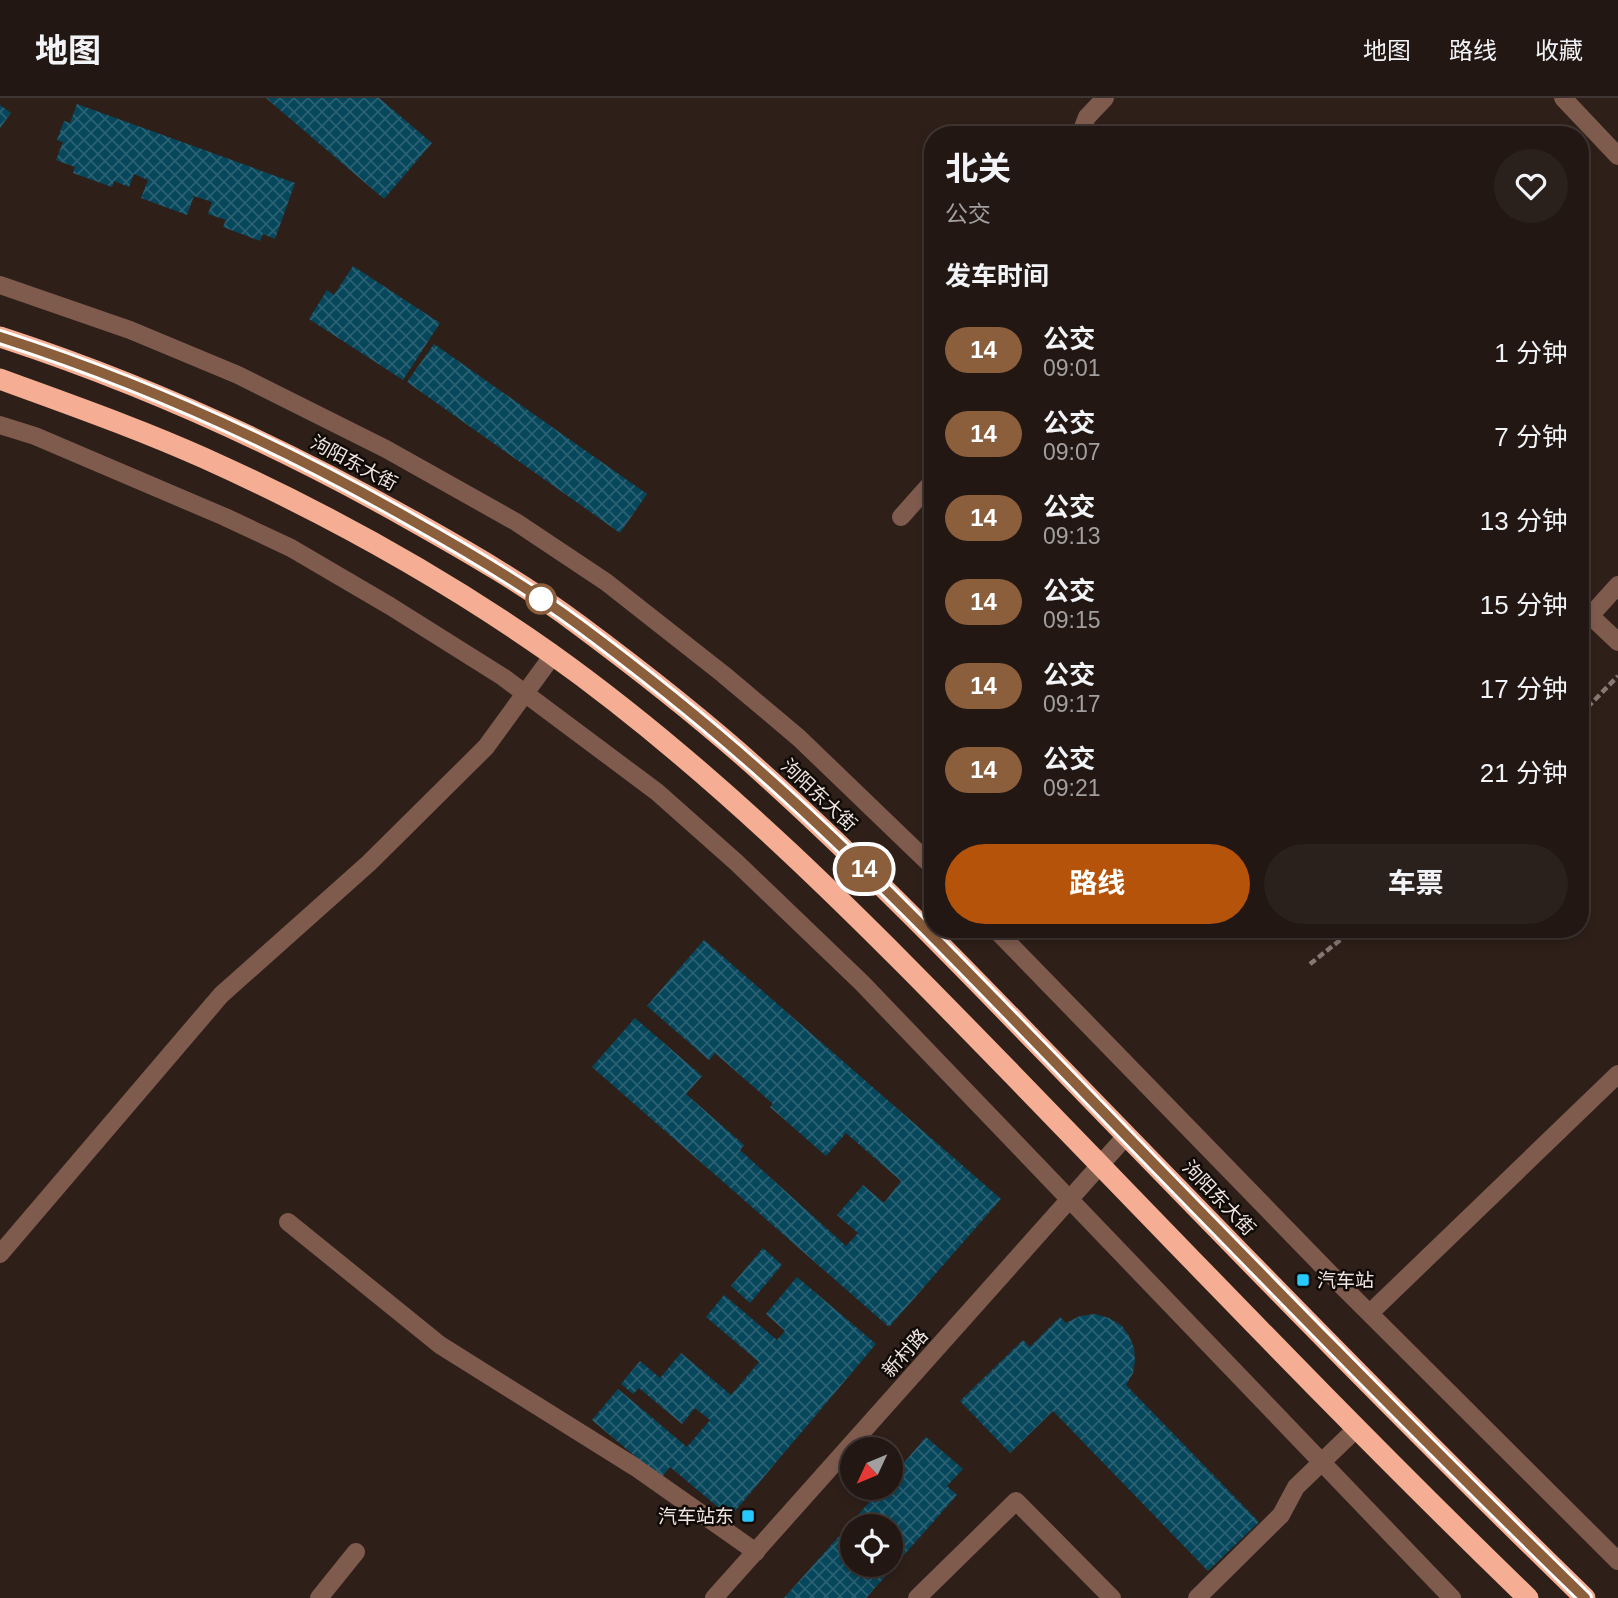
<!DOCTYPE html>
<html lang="zh">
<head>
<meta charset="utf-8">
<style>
  :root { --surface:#221713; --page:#2a201c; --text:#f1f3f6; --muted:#a29fa0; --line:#3f3633; --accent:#b45309 }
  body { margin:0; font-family:Arial,"Noto Sans SC",sans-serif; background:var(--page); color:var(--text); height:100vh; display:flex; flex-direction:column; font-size:26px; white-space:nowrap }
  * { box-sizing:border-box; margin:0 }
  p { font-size:23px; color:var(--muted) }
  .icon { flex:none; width:38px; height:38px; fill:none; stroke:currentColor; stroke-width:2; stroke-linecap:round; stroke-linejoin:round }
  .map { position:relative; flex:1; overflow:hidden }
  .side { position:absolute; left:924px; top:28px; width:665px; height:812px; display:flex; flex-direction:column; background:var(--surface); border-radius:28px; box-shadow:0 4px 10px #0003,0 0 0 2px var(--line) }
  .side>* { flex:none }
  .badge { padding:0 14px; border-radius:23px; font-size:24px; line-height:46px }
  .needle { width:46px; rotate:226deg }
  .controls { position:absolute; left:840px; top:1339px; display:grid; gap:14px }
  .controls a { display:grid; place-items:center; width:63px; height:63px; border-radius:50%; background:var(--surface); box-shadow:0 4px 10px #0003,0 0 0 2px var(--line); font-size:35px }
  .map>.badge { position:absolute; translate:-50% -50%; box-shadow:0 0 0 4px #fff }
  h2 { padding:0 21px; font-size:26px; line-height:63px }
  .round { display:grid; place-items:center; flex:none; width:74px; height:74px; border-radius:37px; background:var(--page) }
  .summary { display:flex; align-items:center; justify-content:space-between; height:119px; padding:0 21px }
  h1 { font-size:33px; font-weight:700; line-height:52px }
  .button { display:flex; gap:14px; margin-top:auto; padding:14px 21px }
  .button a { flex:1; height:80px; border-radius:42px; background:var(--accent); color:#fff; font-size:28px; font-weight:700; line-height:80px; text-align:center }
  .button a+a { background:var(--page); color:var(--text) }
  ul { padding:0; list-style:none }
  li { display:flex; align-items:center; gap:21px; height:84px; padding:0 21px }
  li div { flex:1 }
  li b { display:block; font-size:26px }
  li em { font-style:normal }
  li .badge { min-width:77px; font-weight:700; text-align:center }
  header { display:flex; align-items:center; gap:42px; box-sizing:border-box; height:98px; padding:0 35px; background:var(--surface); border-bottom:2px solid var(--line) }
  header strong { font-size:33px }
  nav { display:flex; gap:38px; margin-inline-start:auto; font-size:24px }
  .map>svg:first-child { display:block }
  .building { fill:url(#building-cross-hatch); fill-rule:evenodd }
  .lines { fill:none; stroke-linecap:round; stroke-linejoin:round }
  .path { stroke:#867974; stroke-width:4.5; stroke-dasharray:7 3.5; stroke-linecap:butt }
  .minor { stroke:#7f5b4e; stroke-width:18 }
  .highway { stroke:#f5ae93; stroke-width:21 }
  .line-casing { stroke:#fff; stroke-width:16 }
  .line { stroke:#8b5e3c; stroke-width:10 }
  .stop-dot { fill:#fff; stroke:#8b5e3c; stroke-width:3.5 }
  .poi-dot { fill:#26c9fe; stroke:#110b08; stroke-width:2.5 }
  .labels { text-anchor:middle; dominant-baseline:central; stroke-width:5; stroke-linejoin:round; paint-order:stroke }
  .street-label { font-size:19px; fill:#f0e5e1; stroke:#110b08 }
  .poi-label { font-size:19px; fill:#f0e5e1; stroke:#110b08; text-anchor:start }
</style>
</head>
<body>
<header>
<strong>地图</strong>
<nav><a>地图</a><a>路线</a><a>收藏</a></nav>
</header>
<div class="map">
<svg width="1618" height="1500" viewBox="0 0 1618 1500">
  <defs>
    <pattern id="building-cross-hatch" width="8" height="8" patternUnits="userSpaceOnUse" patternTransform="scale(1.75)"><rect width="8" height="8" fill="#06475c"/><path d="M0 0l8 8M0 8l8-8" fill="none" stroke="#2b6173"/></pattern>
  </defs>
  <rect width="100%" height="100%" fill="#2e1f19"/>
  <!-- building -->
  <g class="building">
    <polygon points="266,0 379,0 432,45 384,101"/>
    <polygon points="77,6 295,85 275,141 263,136 260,143 223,129 226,122 208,116 212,104 194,98 187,117 141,100 148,82 134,76 129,89 114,83 112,89 73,75 75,69 56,62 63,44 57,42 64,23 70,25"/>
    <polygon points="0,7 11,15 0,30"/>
    <polygon points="353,168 440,225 403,282 309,221 327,192 334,197"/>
    <polygon points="434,246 647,396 620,435 407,284"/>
    <polygon points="704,842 1001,1101 889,1229 592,969 635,920 702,978 686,996 744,1047 740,1052 846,1148 858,1135 837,1117 863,1087 884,1105 901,1083 846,1035 826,1058 770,1009 773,1006 715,955 709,962 647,908"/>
    <polygon points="763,1150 782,1167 750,1205 731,1188"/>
    <polygon points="797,1179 876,1246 730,1419 670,1369 661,1380 592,1322 618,1291 687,1349 710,1322 695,1310 682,1326 639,1290 633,1296 621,1286 640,1263 660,1280 681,1255 731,1297 759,1264 706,1219 724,1197 777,1242 785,1233 766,1216"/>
    <polygon points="1095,1216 1109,1220 1122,1228 1129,1238 1134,1250 1135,1263 1133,1275 1126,1287 1259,1424 1208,1473 1053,1313 1010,1355 960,1303 1023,1242 1030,1249 1060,1219 1066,1225 1080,1218"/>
    <path d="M926,1339L963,1371L947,1388L957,1397L866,1500H784L882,1390H891V1380ZM852,1428H891V1466H852Z"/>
  </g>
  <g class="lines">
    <!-- path -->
    <g class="path">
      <polyline points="1580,617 1618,578"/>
      <polyline points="1310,866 1354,831"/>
    </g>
    <!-- minor -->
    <g class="minor">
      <polyline points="1563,0 1618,58"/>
      <polyline points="1080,37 1087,19 1105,0"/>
      <polyline points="0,187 130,232 238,277 386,351 516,424 606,484 723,576 799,640 933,769"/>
      <polyline points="0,327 35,338 225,419 291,450 390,508 503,579 657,694 737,765 862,885 1452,1500"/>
      <polyline points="901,419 933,383"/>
      <polyline points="1580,508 1618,544"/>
      <polyline points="1590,518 1618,487"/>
      <polyline points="995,831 1343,1189 1618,1463"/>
      <polyline points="288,1124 440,1247 635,1369 756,1454"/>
      <polyline points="0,1156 221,897 369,765 486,649 553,557"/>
      <polyline points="1370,1215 1618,976"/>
      <polyline points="319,1500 356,1454"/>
      <polyline points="714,1500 1126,1038"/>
      <polyline points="917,1500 1016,1403 1112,1500"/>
      <polyline points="1197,1500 1281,1417 1296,1389 1357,1330"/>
    </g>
    <!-- highway -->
    <g class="highway">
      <path d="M0,239C144,286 282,349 413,423C470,455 527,488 579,527C645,576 710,627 771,683C880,782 982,889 1085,995C1250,1165 1415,1335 1585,1500"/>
      <path d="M0,281C68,306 137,330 204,360C324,414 442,479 550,555C720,676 867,827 1012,976C1183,1152 1352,1330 1528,1500"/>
    </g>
  </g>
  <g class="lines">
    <defs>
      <path id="line" d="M0,239C144,285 282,348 413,423C470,455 526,488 579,527C645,576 710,628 771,683C880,781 982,889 1085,995C1250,1165 1415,1335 1585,1500"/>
    </defs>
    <!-- line casing -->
    <use href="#line" class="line-casing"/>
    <!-- line -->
    <use href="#line" class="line"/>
  </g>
  <!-- markers -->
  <circle class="stop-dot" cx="541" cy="501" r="14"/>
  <g class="poi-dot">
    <rect x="1296" y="1175" width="14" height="14" rx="3.5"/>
    <rect x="741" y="1411" width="14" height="14" rx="3.5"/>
  </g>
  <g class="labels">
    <!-- street labels -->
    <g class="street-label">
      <text transform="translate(354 365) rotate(28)">泃阳东大街</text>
      <text transform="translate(819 697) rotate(43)">泃阳东大街</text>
      <text transform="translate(1219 1100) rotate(46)">泃阳东大街</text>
      <text transform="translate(905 1255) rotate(-48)">新村路</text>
    </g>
    <!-- poi labels -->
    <g class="poi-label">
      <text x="1317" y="1182">汽车站</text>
      <text x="734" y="1418" text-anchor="end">汽车站东</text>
    </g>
  </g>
</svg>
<div class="controls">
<a><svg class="needle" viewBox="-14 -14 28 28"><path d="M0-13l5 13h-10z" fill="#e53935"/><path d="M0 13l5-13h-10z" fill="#a29fa0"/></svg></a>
<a><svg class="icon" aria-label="locate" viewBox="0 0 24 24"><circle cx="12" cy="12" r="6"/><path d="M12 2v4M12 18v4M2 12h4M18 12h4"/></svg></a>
</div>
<b class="badge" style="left:864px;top:771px;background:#8b5e3c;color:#fff">14</b>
<section class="side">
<div class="summary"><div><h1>北关</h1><p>公交</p></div><a class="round"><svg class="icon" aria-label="heart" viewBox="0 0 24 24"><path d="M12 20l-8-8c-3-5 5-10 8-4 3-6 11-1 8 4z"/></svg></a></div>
<h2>发车时间</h2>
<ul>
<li><span class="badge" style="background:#8b5e3c;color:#fff">14</span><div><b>公交</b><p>09:01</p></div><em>1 分钟</em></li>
<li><span class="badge" style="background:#8b5e3c;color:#fff">14</span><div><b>公交</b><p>09:07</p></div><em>7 分钟</em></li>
<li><span class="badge" style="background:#8b5e3c;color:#fff">14</span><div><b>公交</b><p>09:13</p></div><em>13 分钟</em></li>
<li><span class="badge" style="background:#8b5e3c;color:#fff">14</span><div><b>公交</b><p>09:15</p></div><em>15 分钟</em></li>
<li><span class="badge" style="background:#8b5e3c;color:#fff">14</span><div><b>公交</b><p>09:17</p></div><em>17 分钟</em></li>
<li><span class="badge" style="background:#8b5e3c;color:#fff">14</span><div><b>公交</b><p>09:21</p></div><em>21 分钟</em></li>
</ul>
<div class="button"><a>路线</a><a>车票</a></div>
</section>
</div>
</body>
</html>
